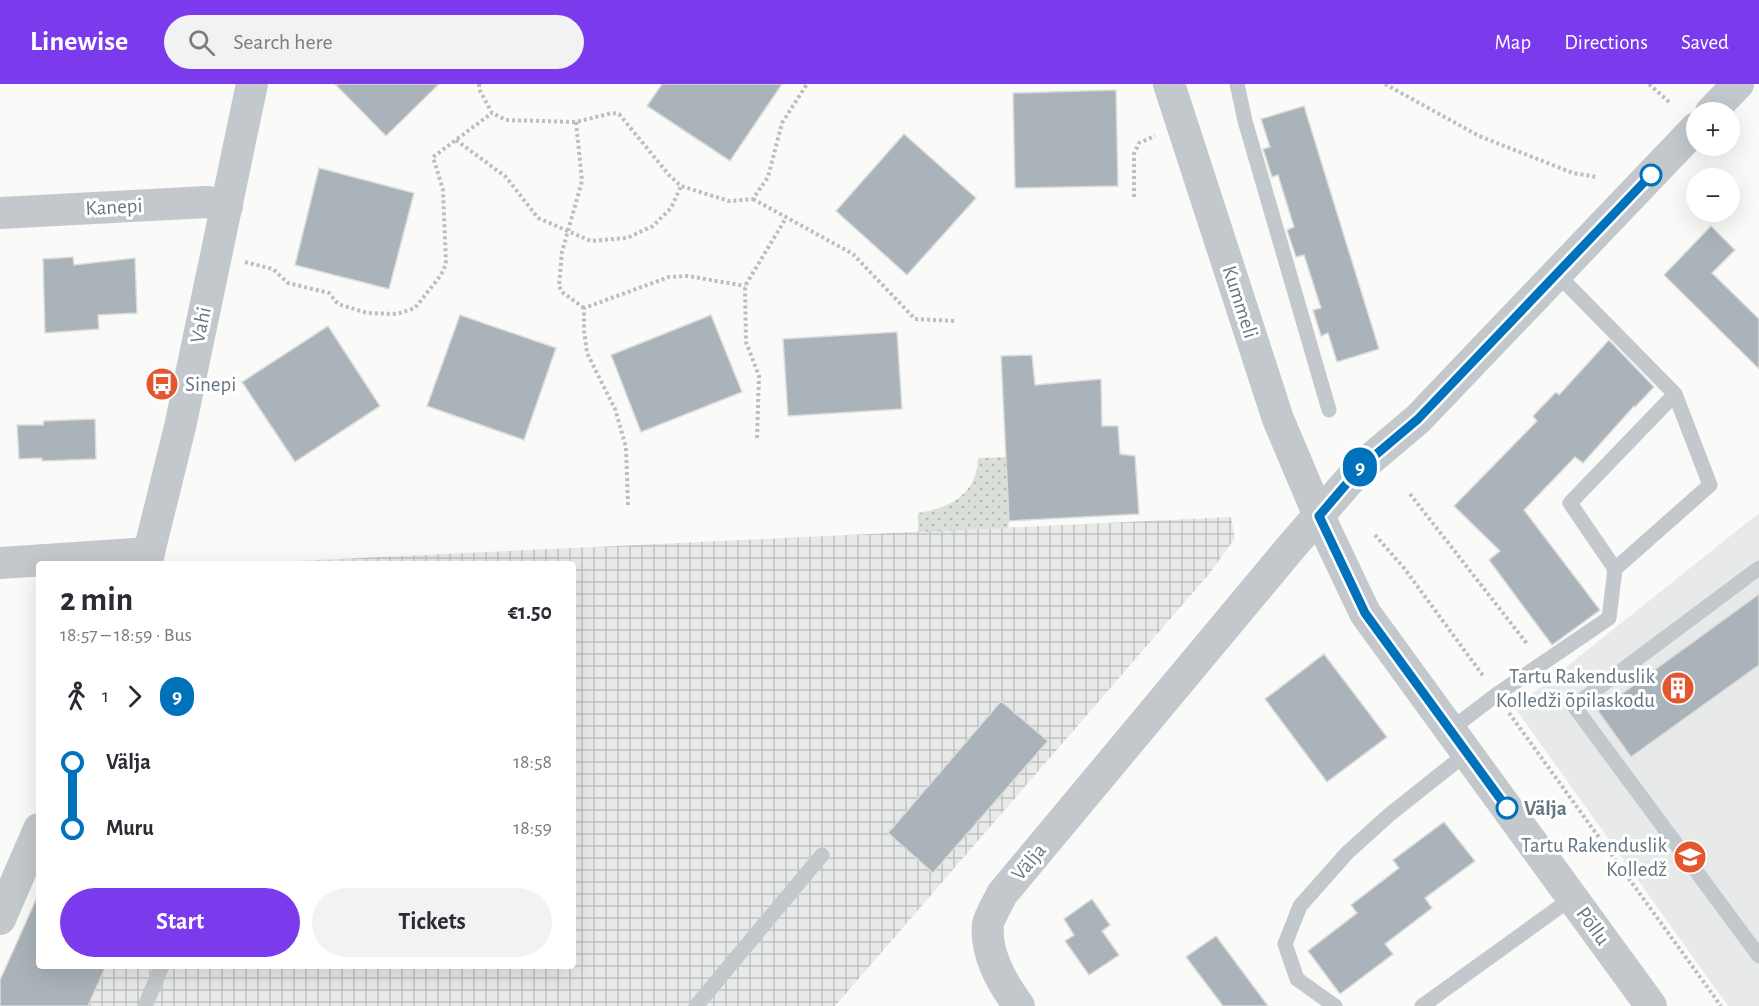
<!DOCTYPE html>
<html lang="en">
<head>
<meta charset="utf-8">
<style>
  :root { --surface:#fff; --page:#f2f2f3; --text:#2b2b33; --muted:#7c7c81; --accent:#7c3aed }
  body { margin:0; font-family:"Alegreya Sans",sans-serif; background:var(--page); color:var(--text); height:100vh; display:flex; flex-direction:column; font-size:22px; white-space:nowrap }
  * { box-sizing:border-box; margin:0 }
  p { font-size:20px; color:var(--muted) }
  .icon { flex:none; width:33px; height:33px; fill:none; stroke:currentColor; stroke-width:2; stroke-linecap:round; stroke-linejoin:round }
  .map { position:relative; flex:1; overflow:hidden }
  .panel { position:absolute; left:36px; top:477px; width:540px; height:408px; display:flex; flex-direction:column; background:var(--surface); border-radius:6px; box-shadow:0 6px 24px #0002 }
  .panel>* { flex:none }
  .badge { padding:0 12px; border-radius:20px; font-size:21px; line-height:39px }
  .tools { position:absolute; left:1686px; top:18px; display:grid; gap:12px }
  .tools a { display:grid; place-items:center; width:54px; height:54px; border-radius:50%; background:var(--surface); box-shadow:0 6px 24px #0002; font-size:30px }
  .map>.badge { position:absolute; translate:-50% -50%; box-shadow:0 0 0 3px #fff }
  .legs { display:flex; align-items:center; gap:9px; height:66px; padding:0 24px; font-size:20px }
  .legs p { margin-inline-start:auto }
  .head { display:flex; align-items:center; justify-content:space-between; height:102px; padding:0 24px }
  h1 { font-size:33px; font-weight:700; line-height:45px }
  .action { display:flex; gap:12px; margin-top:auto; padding:12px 24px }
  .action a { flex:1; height:69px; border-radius:36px; background:var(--accent); color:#fff; font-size:24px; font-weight:700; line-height:69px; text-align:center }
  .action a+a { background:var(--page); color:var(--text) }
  ul { padding:0 24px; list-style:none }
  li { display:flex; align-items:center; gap:21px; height:66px; font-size:22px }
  li i { display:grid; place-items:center; width:9px; height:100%; margin:0 8px; background:currentColor }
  li i::after { content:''; width:15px; height:15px; margin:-8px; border:4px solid; border-radius:50%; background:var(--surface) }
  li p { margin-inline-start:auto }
  li:first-child i { background:linear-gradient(#0000 50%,currentColor 0) }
  li:last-child i { background:linear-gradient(currentColor 50%,#0000 0) }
  header { display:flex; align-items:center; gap:36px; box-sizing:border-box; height:84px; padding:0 30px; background:var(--accent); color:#fff }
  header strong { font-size:28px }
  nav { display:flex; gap:33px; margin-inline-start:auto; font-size:21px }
  .search { width:420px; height:54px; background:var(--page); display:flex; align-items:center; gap:15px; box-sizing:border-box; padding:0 21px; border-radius:33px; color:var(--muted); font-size:22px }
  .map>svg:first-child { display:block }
  .built { fill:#e8e9e9 }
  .industrial { fill:url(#industrial-grid) }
  .park { fill:url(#park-dots) }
  .building { fill:#aab3b9; stroke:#dcdcda; stroke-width:1.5 }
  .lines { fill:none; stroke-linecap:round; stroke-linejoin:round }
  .path { stroke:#bbbfc2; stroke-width:4; stroke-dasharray:3 3; stroke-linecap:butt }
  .service { stroke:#c3c8cc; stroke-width:15 }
  .minor { stroke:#c3c8cc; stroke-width:32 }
  .line-1-casing { stroke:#fff; stroke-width:14 }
  .line-1 { stroke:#0072bc; stroke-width:9 }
  .stop-1-dot { fill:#fff; stroke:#0072bc; stroke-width:3 }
  .labels { text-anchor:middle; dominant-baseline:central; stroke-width:6; stroke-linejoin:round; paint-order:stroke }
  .street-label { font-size:21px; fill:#657683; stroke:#fff }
  .poi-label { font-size:21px; fill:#657683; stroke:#fff; text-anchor:end }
  .stop-label { font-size:21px; font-weight:bold; fill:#657683; stroke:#fff; text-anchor:start }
</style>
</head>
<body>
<header>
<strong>Linewise</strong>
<div class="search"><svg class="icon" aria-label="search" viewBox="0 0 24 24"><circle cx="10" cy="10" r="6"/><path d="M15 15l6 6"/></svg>Search here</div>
<nav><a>Map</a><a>Directions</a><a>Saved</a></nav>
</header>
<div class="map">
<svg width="1759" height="922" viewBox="0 0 1759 922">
  <defs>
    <pattern id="industrial-grid" width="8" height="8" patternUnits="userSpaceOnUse" patternTransform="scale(1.5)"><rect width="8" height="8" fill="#e8e9e9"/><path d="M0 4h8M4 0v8" fill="none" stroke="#c0c1c2"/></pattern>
    <pattern id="park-dots" width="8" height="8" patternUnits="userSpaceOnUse" patternTransform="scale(1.5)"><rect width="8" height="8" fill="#dadfd7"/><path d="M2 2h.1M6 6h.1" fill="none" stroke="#b4b9b4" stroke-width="1.8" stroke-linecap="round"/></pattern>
  </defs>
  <rect width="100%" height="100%" fill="#fafaf8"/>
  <!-- built -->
  <polygon class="built" points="1759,429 1759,922 1728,922 1515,624"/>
  <!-- industrial -->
  <polygon class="industrial" points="1231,433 1235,454 1209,490 835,922 0,922 39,882 573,882 573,480 234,480"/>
  <!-- park -->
  <path class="park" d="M1006,373L1009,437L1008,444L918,448V429C951,424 977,410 978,374Z"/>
  <!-- building -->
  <g class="building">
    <polygon points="335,0 439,0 386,52"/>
    <polygon points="662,0 782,0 730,77 647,22"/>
    <polygon points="1116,6 1118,102 1015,104 1013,9"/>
    <polygon points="1304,22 1379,265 1337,278 1328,249 1321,252 1313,226 1321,224 1304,171 1296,173 1287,146 1294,143 1278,91 1272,93 1263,65 1270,63 1261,35"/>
    <polygon points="904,50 976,114 907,191 836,127"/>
    <polygon points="319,84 414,109 389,205 295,181"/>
    <polygon points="1711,142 1735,166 1712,189 1759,235 1759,285 1664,191"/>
    <polygon points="73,173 74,181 135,174 137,229 98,231 99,245 45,249 43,175"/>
    <polygon points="460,231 556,264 524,356 427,322"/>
    <polygon points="711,231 742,308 641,348 611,271"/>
    <polygon points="328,242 380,322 295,378 242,298"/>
    <polygon points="897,248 902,325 788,332 783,255"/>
    <polygon points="1609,256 1654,303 1635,323 1634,322 1583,379 1575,373 1524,426 1600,526 1552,561 1489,476 1500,467 1454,422 1537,337 1533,332 1556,308 1559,311"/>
    <polygon points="1032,271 1035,301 1101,295 1102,342 1118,342 1120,370 1135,372 1139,430 1009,437 1001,272"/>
    <polygon points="95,335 96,375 42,377 42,374 19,375 17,341 43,341 44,337"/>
    <polygon points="1759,510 1759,581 1631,673 1598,627"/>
    <polygon points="1324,570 1387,653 1327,698 1265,615"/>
    <polygon points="1001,617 1048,657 933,789 888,749"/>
    <polygon points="1444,738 1475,777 1425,814 1432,824 1385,860 1393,870 1340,910 1308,867 1357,829 1351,821 1399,784 1393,776"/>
    <polygon points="39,809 39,882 106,882 88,922 0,922 0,896"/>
    <polygon points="1092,815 1110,841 1102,847 1119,871 1089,891 1065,857 1074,851 1064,835"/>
    <polygon points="1216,852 1268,922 1223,922 1186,873"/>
  </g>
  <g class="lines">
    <!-- path -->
    <g class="path">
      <polyline points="479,0 479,5 492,29 506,36 576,38 612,29 619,30 669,91 681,102 729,117 753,115 768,93 782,39 807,0"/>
      <polyline points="1385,0 1479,52 1573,89 1597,93"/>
      <polyline points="1649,0 1670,19"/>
      <polyline points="576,38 582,97 562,168 559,202 562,208 584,224"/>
      <polyline points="456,56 506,93 538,134 591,157 627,154 653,142 671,124 681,102"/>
      <polyline points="1134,113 1134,70 1139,59 1155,52"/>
      <polyline points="753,115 853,170 915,235 956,237"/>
      <polyline points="245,178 273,185 288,199 329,209 338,220 367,229 397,230 415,224 441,191 446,180 443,106 433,73 492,29"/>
      <polyline points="757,354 759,292 746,258 745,202 786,134"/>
      <polyline points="1410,410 1528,561"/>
      <polyline points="628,421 626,363 615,325 587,269 584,246 584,224 669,193 688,192 745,202"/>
      <polyline points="1375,451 1404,484 1484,593"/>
      <polyline points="1509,629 1721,922"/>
    </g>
    <!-- service -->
    <g class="service">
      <polyline points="1237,0 1245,37 1329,326"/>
      <polyline points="1557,190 1675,310 1710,401 1615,485 1570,419 1675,310"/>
      <polyline points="1759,484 1574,622 1759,872"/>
      <polyline points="1450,646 1496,611 1609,534 1615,485"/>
      <polyline points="145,922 162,882"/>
      <polyline points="696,922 822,771"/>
      <polyline points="1335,922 1297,895 1285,860 1300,822 1347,769 1389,731 1467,669"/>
      <polyline points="1422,922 1572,814"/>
    </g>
    <!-- minor -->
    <g class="minor">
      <polyline points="1169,0 1278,335 1319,432 1365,529 1651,922"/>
      <polyline points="1711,28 1738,0"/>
      <polyline points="0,129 207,118 227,122"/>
      <polyline points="0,479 149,469"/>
      <polyline points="146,480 180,343 252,0"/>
      <polyline points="0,835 39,745"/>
      <path d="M1019,922C1002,899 985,870 988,840C990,831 998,819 1002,810L1292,462L1360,384L1418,335L1696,44"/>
    </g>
  </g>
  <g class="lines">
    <defs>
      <polyline id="line-1" points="1507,724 1365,529 1319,432 1360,384 1418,335 1651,91"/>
    </defs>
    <!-- line-1 casing -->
    <use href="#line-1" class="line-1-casing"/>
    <!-- line-1 -->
    <use href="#line-1" class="line-1"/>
  </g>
  <!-- icons -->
  <defs>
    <symbol id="bus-disc" viewBox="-11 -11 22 22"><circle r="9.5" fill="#e4572e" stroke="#fff"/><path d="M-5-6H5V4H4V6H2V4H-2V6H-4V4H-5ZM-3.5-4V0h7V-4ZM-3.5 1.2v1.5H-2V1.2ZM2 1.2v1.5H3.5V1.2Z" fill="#fff"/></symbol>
    <symbol id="building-disc" viewBox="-11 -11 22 22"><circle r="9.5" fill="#e4572e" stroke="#fff"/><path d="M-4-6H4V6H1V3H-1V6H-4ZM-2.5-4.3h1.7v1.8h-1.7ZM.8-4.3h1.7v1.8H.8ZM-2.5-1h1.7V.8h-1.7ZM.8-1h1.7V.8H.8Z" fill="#fff"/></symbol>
    <symbol id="university-disc" viewBox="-11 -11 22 22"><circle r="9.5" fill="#e4572e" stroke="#fff"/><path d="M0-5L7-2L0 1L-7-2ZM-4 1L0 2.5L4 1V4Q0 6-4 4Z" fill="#fff"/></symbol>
  </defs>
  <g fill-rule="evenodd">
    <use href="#bus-disc" x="143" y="281" width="38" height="38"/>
    <use href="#building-disc" x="1659" y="585" width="38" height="38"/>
    <use href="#university-disc" x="1671" y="754" width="38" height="38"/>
  </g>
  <!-- markers -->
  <g class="stop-1-dot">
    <circle cx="1651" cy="91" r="10"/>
    <circle cx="1507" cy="724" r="10"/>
  </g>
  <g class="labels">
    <!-- street labels -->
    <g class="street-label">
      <text transform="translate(114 123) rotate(-3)">Kanepi</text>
      <text transform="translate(1240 218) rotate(72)">Kummeli</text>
      <text transform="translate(201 241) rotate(-78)">Vahi</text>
      <text transform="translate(1029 778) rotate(-50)">Välja</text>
      <text transform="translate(1593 842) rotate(54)">Põllu</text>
    </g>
    <!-- poi labels -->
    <g class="poi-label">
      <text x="185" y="300" text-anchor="start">Sinepi</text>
      <text x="1655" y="592">Tartu Rakenduslik<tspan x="1655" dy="24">Kolledži õpilaskodu</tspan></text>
      <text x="1667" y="761">Tartu Rakenduslik<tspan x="1667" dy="24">Kolledž</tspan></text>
    </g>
    <!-- stop labels -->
    <g class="stop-label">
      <text x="1524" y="724">Välja</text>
    </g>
  </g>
</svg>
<div class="tools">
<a>+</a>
<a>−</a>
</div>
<b class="badge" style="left:1360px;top:383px;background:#0072bc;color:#fff">9</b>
<section class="panel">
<div class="head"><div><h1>2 min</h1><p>18:57 – 18:59 · Bus</p></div><b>€1.50</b></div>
<div class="legs"><svg class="icon" aria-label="walk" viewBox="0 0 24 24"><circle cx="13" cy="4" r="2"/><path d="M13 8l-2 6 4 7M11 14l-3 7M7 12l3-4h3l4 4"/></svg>1<svg class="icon" aria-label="forward" viewBox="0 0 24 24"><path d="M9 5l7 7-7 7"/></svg><b class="badge" style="background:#0072bc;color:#fff">9</b></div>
<ul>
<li><i style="color:#0072bc"></i><b>Välja</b><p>18:58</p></li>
<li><i style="color:#0072bc"></i><b>Muru</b><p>18:59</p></li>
</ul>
<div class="action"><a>Start</a><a>Tickets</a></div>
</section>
</div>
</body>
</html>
